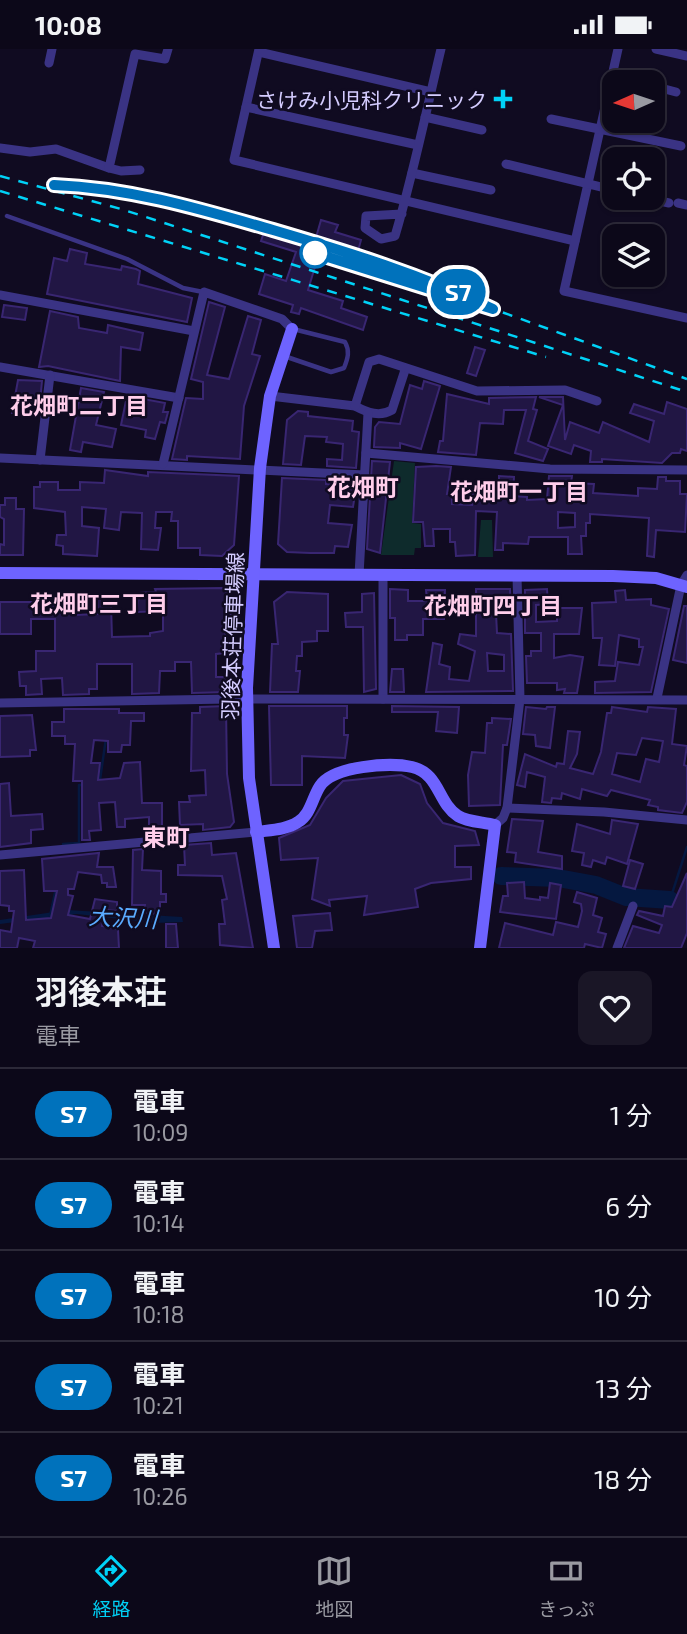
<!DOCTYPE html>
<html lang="ja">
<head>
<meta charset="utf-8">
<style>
  :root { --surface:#0c0819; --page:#1a1626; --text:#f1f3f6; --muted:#9a9aa2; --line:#2c2938; --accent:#00d2f7 }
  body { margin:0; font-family:"Exo 2","Noto Sans JP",sans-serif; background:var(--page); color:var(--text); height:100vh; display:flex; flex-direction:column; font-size:26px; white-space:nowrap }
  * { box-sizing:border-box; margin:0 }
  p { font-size:23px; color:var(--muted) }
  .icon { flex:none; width:38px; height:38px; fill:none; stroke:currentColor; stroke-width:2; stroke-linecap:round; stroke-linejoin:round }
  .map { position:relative; height:899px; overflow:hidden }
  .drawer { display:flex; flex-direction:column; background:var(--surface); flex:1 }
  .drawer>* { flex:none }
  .badge { padding:0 14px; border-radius:23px; font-size:24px; line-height:46px }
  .needle { width:46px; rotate:267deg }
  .controls { position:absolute; left:602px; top:21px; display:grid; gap:14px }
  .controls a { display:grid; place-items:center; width:63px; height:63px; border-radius:14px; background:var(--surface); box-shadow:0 2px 5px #0004,0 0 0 2px var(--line); font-size:35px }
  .map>.badge { position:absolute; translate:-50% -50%; box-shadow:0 0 0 4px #fff }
  .round { display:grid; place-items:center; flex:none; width:74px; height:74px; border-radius:14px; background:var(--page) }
  .head { display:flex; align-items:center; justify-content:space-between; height:119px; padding:0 35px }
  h1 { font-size:33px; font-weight:700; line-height:52px }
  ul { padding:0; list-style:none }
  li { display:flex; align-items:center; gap:21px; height:91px; padding:0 35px; border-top:2px solid var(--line) }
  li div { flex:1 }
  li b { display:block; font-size:26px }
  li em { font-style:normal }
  li .badge { min-width:77px; font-weight:700; text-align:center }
  .status { display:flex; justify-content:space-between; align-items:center; height:49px; padding:0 35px; background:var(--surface); direction:ltr }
  .status svg { height:19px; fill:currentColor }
  .tabs { display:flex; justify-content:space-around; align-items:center; height:98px; border-top:2px solid var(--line); background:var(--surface); font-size:19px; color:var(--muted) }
  .tabs a { display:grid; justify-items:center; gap:4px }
  .tabs .selected { color:var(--accent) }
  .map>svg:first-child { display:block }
  .green { fill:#0e2b2c }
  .water { fill:#051840 }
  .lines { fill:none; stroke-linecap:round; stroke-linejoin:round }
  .stream { stroke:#051840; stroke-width:2.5 }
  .river { stroke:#051840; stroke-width:18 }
  .building { fill:#211644; stroke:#392672; stroke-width:2; fill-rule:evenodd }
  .lane { stroke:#3a3384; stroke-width:4.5 }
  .street { stroke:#3a3384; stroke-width:9 }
  .secondary { stroke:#6e63ff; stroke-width:12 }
  .rail { stroke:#00d2f7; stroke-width:2.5; stroke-dasharray:10 9; stroke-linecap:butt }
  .line-casing { stroke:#fff; stroke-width:16 }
  .line { stroke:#0072bc; stroke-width:10 }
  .poi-dot { fill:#00d2f7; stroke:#100b21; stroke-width:2.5 }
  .stop-dot { fill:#fff; stroke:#0072bc; stroke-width:3.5 }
  .labels { text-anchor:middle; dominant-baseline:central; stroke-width:5; stroke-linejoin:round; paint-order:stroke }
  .poi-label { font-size:21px; fill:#d4ccff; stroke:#100b21; text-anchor:end }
  .street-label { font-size:21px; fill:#d4ccff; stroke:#100b21 }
  .neighbourhood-label { font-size:23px; font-weight:bold; fill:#ffceeb; stroke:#100b21 }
  .water-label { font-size:23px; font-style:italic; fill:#5aabff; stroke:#100b21 }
  .quarter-label { font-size:24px; font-weight:bold; fill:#ffceeb; stroke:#100b21 }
</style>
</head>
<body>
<div class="status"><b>10:08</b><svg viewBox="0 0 49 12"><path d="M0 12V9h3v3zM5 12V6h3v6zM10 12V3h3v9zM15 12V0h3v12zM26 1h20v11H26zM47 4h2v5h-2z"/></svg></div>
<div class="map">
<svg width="687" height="899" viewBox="0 0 687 899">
  <rect width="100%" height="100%" fill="#100b21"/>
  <!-- green -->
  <g class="green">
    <polygon points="394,412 415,414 412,474 421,475 421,499 415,499 414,506 381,506"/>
    <polygon points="481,471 492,471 493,508 478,508"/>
  </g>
  <!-- water -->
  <polygon class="water" points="67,861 182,868 183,873 154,874 77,865 0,875 0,871"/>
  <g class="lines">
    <!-- stream -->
    <g class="stream">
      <polyline points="100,731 106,689"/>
      <polyline points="63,795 79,794 79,736 83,736"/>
      <polyline points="677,852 670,851 687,798"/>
      <polyline points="50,867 56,839"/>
    </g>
    <!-- river -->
    <polyline class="river" points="501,827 558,829 596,836 626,848 670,851"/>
  </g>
  <!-- building -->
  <g class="building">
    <polygon points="321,171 338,176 335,183 361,191 358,202 323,191 308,241 343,252 341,259 367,268 363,281 301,259 299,265 291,263 293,256 259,245 265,225 286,232 296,203 261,192 264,183 313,199"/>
    <polygon points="70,200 87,204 85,215 121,221 122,217 136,220 140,222 138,235 192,249 187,273 47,245 54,209 67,212"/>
    <polygon points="209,253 225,258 207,326 229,330 248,267 261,271 252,305 260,307 244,357 240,410 187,407 187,411 172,410 186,349 203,350 203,333 191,330"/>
    <polygon points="4,256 27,259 25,271 2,268"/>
    <polygon points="50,262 78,268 79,279 107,284 108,276 143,284 140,301 121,298 120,332 48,317 39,318"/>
    <polygon points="475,298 485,301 476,327 467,324"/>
    <polygon points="18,331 42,332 40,353 28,351 26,366 12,364"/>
    <polygon points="424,332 440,337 421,400 400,394 400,399 374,398 375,378 379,373 400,375 410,336 422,340"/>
    <polygon points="81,339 104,343 96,376 116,380 112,398 83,393 81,403 70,401"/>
    <polygon points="447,345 489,355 489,349 536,348 533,360 537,361 528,392 548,400 543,412 515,404 526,361 504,361 503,375 480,374 476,406 438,403 440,392 443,392"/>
    <polygon points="127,347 165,354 163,363 168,363 165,374 160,373 155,390 145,388 146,381 121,376"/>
    <polygon points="539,348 563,348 565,391 570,373 599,384 603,373 649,393 654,372 630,364 634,355 664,365 667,353 687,360 687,402 681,400 680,404 672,404 662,414 602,410 602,413 590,413 591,402 574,396 571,405 548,397 563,356"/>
    <polygon points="298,362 308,363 308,367 353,372 352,382 359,383 356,419 327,417 327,410 342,411 343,395 326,393 327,388 305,387 301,416 283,415 287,371"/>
    <polygon points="372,412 390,413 380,504 367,500"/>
    <path d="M436,417L451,418L447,445H452V455L472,456V444L499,445V427L514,428L513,447L527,448V451L547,450L549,427H572L571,434L594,435L593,444L638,447V439L657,440L658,428H666V432H680V445H687L685,483L656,481L654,508L647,507L649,469L590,465V474H586V487H581L582,505H568V488H529L528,495L503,494V501H495L497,463L476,462L475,506L456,507L455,493H450V480H433L434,497H425L423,473H413L416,418ZM558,463L575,464V478L558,479Z"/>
    <polygon points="105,421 148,427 148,423 239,427 234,496 222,507 200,506 200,499 178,499 178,472 171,472 172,463 156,463 155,479 161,479 158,501 141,500 142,464 121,463 119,481 104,479 106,460 82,458 82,477 99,479 97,507 63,505 63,497 56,496 57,486 66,486 65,463 34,459 34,438 40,438 40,433 58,433 58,441 80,441 80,433 104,434"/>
    <polygon points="282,429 326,431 326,435 341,436 342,432 357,433 353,458 330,456 328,474 352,476 348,498 335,497 334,504 310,504 287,503 278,495"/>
    <polygon points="5,449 16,449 16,460 24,460 23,506 0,506 0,495 4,496 4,470 0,468 0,456 5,456"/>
    <polygon points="222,539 231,548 231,566 229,578 225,578 225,604 216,605 216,628 225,628 226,643 192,644 191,613 175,613 175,622 160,622 159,644 132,645 132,615 97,615 97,640 89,640 89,645 63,646 62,629 41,630 42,645 26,646 26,637 20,637 19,623 36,622 36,602 55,602 55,570 31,570 31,585 0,585 0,553 37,553 37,548 49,547 49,555 75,556 75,566 98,565 97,545 106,545 106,556 111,556 112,588 150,587 150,584 163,582 163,562 137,563 139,544 156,543 155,540"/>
    <polygon points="390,540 408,541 408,552 427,552 426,541 445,541 444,570 423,570 423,586 407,586 407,591 395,591 395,569 390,569"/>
    <path d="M476,540H510L511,564H496L497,584L511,585L513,642L426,643L433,594L442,596L439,615L450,618L449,630L469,632L475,602L458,595L460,585L476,587ZM487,604L504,606V622H488Z"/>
    <polygon points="547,540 548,555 536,556 536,573 557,572 557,559 582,559 579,585 554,585 554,609 570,606 583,608 577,644 564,644 565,640 557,641 557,634 527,634 526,607 531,607 531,602 541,602 541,584 525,584 525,541"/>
    <polygon points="625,541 626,551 651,550 651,556 669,560 651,643 595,644 595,633 615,632 618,613 639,616 643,598 639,598 639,590 619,586 615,617 599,616 602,589 593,589 592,554 616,553 615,542"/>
    <polygon points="287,543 328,545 328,582 317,582 317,592 302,593 302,607 297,607 296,622 300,622 298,643 270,643 272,595 278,595 274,553"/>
    <polygon points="374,544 376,640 364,643 363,578 346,578 345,564 362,563 362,545"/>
    <polygon points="684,557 687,557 687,614 673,611"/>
    <polygon points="392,620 403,620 404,643 390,643"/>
    <polygon points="226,657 227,725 234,773 230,778 203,781 203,775 180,776 179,753 190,753 189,747 206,746 205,721 191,722 192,664 200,664 200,658"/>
    <polygon points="269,657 347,657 347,669 344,669 344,686 348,686 345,709 302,707 302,736 271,736"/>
    <polygon points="392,657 459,658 457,684 436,682 438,663 392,663"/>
    <polygon points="526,658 546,660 547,658 555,658 550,699 536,697 535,686 523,685"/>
    <path d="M612,658L647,663L648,658L676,660L672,695L687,697L684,716L687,717V753L682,764L658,761V758L648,756L650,751L611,741L607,747L582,740L580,750L562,744L561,750L552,749L551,754L542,753L545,728L527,723L525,738L517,736L525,705L556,718L557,714L564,715L568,682L580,683L577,705L570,719L593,725L601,703L607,664H611ZM642,689L663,692L659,713L646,710L640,733L612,725L617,704L636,706Z"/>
    <polygon points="64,660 119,660 119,664 144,664 144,672 131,672 130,696 122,696 121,703 108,703 108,692 94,691 91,714 100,714 98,731 120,729 124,714 140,713 142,754 162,754 162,777 149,777 149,768 125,770 125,778 117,778 115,753 99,754 101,781 89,782 90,791 82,791 82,732 73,732 75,695 65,695 65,687 52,687 52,673 64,673"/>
    <polygon points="32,666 36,701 30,701 30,707 0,708 0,667"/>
    <polygon points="492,669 511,670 507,696 503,696 500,756 469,757 468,726 472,703 485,704 487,674 492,674"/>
    <polygon points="401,726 420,735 427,754 443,774 475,782 479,796 455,797 455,818 471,818 471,830 431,834 415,840 418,858 364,866 367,847 329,851 330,857 312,850 318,809 281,811 279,789 310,776 326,749 343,732"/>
    <polygon points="9,734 11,767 42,765 43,780 31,781 31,794 0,798 0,735"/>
    <polygon points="512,770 543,772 538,803 562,807 562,820 515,813 516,804 507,803"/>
    <polygon points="612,771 638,775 627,815 607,808 605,815 593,811 591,818 582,816 584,804 572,802 577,775 610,785"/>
    <polygon points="211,794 212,806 236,804 253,899 220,896 219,875 225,875 222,851 227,850 222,827 178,826 178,816 185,816 184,796"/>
    <polygon points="143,800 142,821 161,822 161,845 166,845 166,853 160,853 160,865 144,864 145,856 132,856 133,801"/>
    <polygon points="99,804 97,818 113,818 116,838 107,838 107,834 102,834 101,826 78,823 74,840 68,840 68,846 73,847 68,866 90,870 95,850 117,853 117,862 105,861 102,877 118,880 119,899 33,899 35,892 19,889 17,899 0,899 0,881 11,883 14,862 9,862 9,857 0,856 0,822 24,821 26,871 51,869 57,842 44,842 42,810"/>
    <polygon points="630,811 643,815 635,840 623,837"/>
    <polygon points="687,824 687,884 681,899 624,899 633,877 659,884 662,876 637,866 639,862 663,867 665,857 672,858"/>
    <polygon points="524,833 525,849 540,851 540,848 548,849 550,834 561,836 556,870 500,863 503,847 508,847 507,834"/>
    <polygon points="577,843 597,849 593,866 602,869 598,883 606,885 602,899 585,895 584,899 499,899 505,874 553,886 556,873 578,878 582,862 581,855 574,853"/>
    <polygon points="330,864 332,881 315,882 312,899 297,899 293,867"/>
    <polygon points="166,875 176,875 178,899 166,899"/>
  </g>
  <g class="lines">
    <!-- lane -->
    <g class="lane">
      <polyline points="7,167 127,210 183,239 203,243"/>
      <path d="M284,307L331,323L344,319C348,309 350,302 345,293L293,280"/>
    </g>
    <!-- street -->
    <g class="street">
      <polyline points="259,0 234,111 575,192"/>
      <polyline points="618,0 564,242 687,269"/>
      <polyline points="656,0 687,7"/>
      <polyline points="259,3 431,43"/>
      <polyline points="49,14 52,0"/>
      <polyline points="612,27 639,33"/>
      <polyline points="653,37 676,43"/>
      <polyline points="246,58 418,96"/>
      <polyline points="425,68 482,81"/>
      <polyline points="551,70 681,97"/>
      <polyline points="0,99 30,103 56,100 109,119"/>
      <polyline points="506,115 614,141"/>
      <polyline points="140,121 121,122 109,119 135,5 165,10 168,0"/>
      <polyline points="412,124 491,141"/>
      <polyline points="647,149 669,154"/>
      <polyline points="678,154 687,156"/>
      <path d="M402,165L366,167L365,179L381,190L395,187C413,126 426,63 441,0"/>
      <polyline points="0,246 194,282"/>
      <polyline points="0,318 179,349"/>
      <path d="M270,347L355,357C368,364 380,368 392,361L405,321"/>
      <polyline points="355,357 369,313 379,310 477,342 565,341 597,352"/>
      <polyline points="366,404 550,420 687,421"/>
      <polyline points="0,409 365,426"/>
      <polyline points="40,411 50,326"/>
      <polyline points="163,415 204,243 282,270 292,280"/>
      <polyline points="359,526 368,364"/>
      <polyline points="657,649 681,536 687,526"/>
      <polyline points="383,650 383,525"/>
      <polyline points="0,654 229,650 687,651"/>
      <polyline points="507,759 604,763 687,771"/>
      <polyline points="495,776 503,769 507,759 520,650 517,526"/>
      <polyline points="0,806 256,783"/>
      <polyline points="617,899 633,857"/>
    </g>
    <!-- secondary -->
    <g class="secondary">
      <polyline points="0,524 613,527 656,529 687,538"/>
      <path d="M256,783C269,781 286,781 298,773C311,765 312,749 320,737C333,717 390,713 412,718C440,725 437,753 458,767C468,773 483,773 495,776L480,899"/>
      <polyline points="274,899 249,729 247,639 260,419 270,347 292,280"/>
    </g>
    <!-- rail -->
    <g class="rail">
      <polyline points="0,127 121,160 687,343"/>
      <path d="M54,136C128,138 197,159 268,179C345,202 420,226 493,259"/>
      <polyline points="0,142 546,308"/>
      <polyline points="485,257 687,330"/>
    </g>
  </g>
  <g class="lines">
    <defs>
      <path id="line" d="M54,136C130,139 200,160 273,181C348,203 422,226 493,260L315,204"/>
    </defs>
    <!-- line casing -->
    <use href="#line" class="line-casing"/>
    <!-- line -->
    <use href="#line" class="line"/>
  </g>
  <!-- markers -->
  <path class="poi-dot" d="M499.5 39.5h7v7h7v7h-7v7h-7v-7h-7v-7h7z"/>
  <circle class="stop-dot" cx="315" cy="204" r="14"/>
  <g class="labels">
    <!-- poi labels -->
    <g class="poi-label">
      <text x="487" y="50">さけみ小児科クリニック</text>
    </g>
    <!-- street labels -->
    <g class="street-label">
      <text transform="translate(232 587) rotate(-88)">羽後本荘停車場線</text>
    </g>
    <!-- neighbourhood labels -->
    <g class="neighbourhood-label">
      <text x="79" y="356">花畑町二丁目</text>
      <text x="519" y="442">花畑町一丁目</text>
      <text x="99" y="554">花畑町三丁目</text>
      <text x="493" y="556">花畑町四丁目</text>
    </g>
    <!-- water labels -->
    <g class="water-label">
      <text transform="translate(123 868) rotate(3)">大沢川</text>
    </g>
    <!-- quarter labels -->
    <g class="quarter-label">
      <text x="363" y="437">花畑町</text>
      <text x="166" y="787">東町</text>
    </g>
  </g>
</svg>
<div class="controls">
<a><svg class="needle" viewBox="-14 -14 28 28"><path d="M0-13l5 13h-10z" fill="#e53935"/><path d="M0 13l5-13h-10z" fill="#9a9aa2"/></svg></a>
<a><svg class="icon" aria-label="locate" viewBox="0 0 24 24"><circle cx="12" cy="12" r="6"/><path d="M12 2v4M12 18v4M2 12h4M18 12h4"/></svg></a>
<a><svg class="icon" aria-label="layers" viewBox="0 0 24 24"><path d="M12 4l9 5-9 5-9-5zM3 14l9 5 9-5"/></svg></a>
</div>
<b class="badge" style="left:458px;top:243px;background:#0072bc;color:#fff">S7</b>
</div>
<section class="drawer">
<div class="head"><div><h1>羽後本荘</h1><p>電車</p></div><a class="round"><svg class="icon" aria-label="heart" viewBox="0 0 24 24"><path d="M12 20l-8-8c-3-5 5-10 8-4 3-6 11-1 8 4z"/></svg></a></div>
<ul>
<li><span class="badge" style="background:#0072bc;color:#fff">S7</span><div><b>電車</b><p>10:09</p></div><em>1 分</em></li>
<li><span class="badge" style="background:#0072bc;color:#fff">S7</span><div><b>電車</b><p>10:14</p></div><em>6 分</em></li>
<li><span class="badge" style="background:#0072bc;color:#fff">S7</span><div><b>電車</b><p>10:18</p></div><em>10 分</em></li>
<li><span class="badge" style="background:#0072bc;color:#fff">S7</span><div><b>電車</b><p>10:21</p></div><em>13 分</em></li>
<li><span class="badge" style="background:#0072bc;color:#fff">S7</span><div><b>電車</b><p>10:26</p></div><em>18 分</em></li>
</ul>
</section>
<nav class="tabs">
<a class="selected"><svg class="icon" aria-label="directions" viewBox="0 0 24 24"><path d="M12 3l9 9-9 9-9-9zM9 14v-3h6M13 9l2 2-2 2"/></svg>経路</a>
<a><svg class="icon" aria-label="map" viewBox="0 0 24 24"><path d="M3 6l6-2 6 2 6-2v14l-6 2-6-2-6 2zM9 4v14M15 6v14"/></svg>地図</a>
<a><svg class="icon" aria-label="tickets" viewBox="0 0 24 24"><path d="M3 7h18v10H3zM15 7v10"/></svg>きっぷ</a>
</nav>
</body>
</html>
